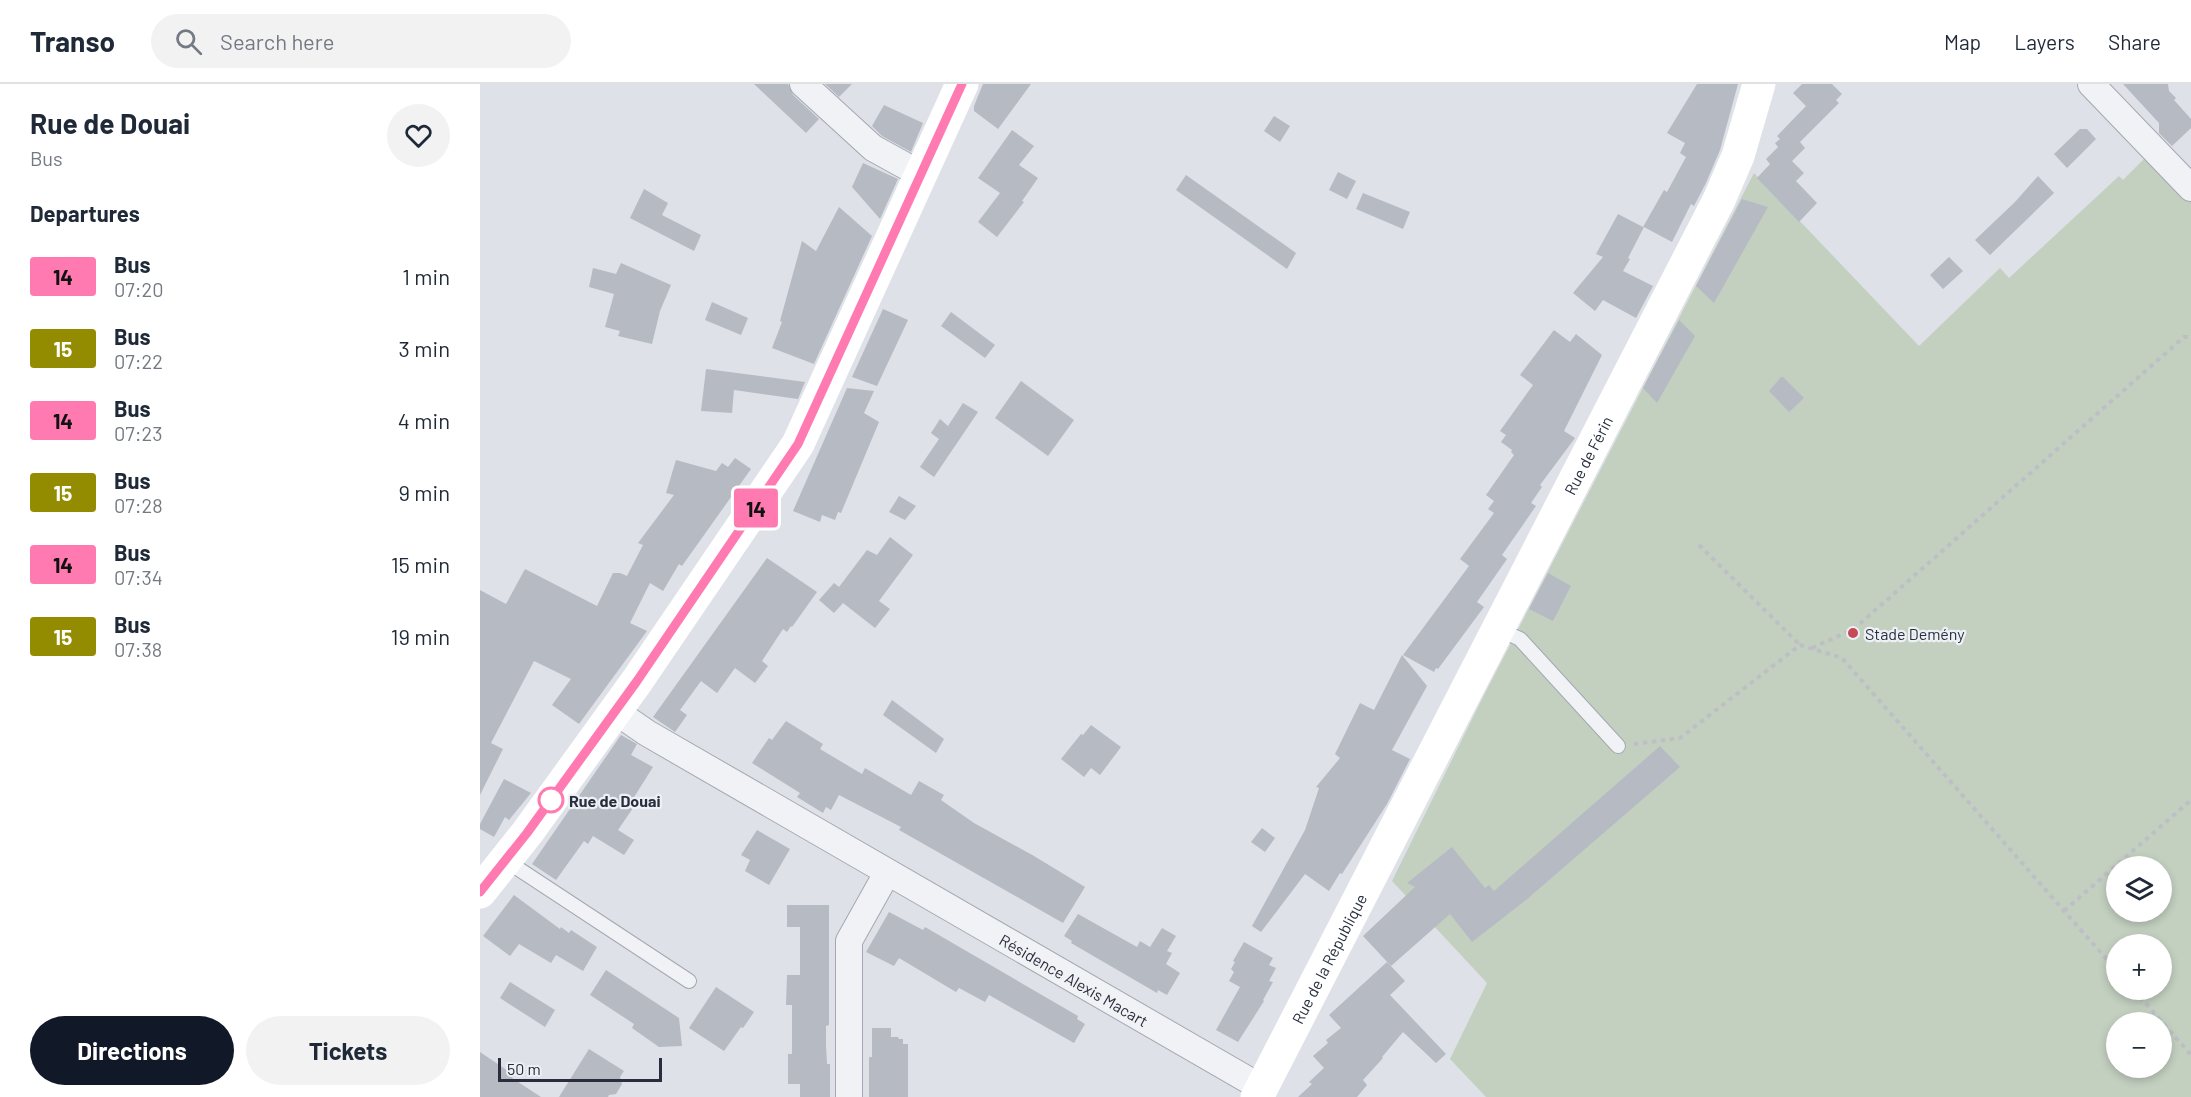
<!DOCTYPE html>
<html lang="en">
<head>
<meta charset="utf-8">
<style>
  :root { --surface:#fff; --page:#f2f2f3; --text:#1f2937; --muted:#747a83; --line:#e0e1e3; --accent:#111827 }
  body { margin:0; font-family:Barlow,sans-serif; background:var(--page); color:var(--text); height:100vh; display:flex; flex-direction:column; font-size:22px; white-space:nowrap }
  * { box-sizing:border-box; margin:0 }
  p { font-size:20px; color:var(--muted) }
  .icon { flex:none; width:33px; height:33px; fill:none; stroke:currentColor; stroke-width:2; stroke-linecap:round; stroke-linejoin:round }
  .map { position:relative; flex:1; overflow:hidden }
  .sheet { display:flex; flex-direction:column; background:var(--surface); width:480px }
  .sheet>* { flex:none }
  .badge { padding:0 12px; border-radius:4px; font-size:21px; line-height:39px }
  .fabs { position:absolute; left:1626px; top:772px; display:grid; gap:12px }
  .fabs a { display:grid; place-items:center; width:66px; height:66px; border-radius:50%; background:var(--surface); box-shadow:0 3px 9px #0003; font-size:30px }
  .scale { position:absolute; left:18px; bottom:15px; width:164px; box-sizing:border-box; padding-left:6px; border:3px solid #282e3d; border-top:0; font-size:16px; line-height:21px; white-space:nowrap; color:#282e3d; -webkit-text-stroke:4px #edf0f5; paint-order:stroke }
  .map>.badge { position:absolute; translate:-50% -50%; box-shadow:0 0 0 3px #fff }
  h2 { padding:0 30px; font-size:22px; line-height:54px }
  .round { display:grid; place-items:center; flex:none; width:63px; height:63px; border-radius:32px; background:var(--page) }
  .headline { display:flex; align-items:center; justify-content:space-between; height:102px; padding:0 30px }
  h1 { font-size:28px; font-weight:700; line-height:45px }
  .button { display:flex; gap:12px; margin-top:auto; padding:12px 30px }
  .button a { flex:1; height:69px; border-radius:36px; background:var(--accent); color:#fff; font-size:24px; font-weight:700; line-height:69px; text-align:center }
  .button a+a { background:var(--page); color:var(--text) }
  ul { padding:0; list-style:none }
  li { display:flex; align-items:center; gap:18px; height:72px; padding:0 30px }
  li div { flex:1 }
  li b { display:block; font-size:22px }
  li em { font-style:normal }
  li .badge { min-width:66px; font-weight:700; text-align:center }
  header { display:flex; align-items:center; gap:36px; box-sizing:border-box; height:84px; padding:0 30px; background:var(--surface); border-bottom:2px solid var(--line) }
  header strong { font-size:28px }
  nav { display:flex; gap:33px; margin-inline-start:auto; font-size:21px }
  .search { width:420px; height:54px; background:var(--page); display:flex; align-items:center; gap:15px; box-sizing:border-box; padding:0 21px; border-radius:33px; color:var(--muted); font-size:22px }
  main { display:flex; flex:1; min-height:0 }
  .map>svg:first-child { display:block }
  .green { fill:#c3d0c0; fill-rule:evenodd }
  .building { fill:#b6bac3 }
  .lines { fill:none; stroke-linecap:round; stroke-linejoin:round }
  .lane-casing { stroke:#a4a8b1; stroke-width:16 }
  .street-casing { stroke:#a4a8b1; stroke-width:28 }
  .path { stroke:#bdbfc5; stroke-width:4; stroke-dasharray:4.5 4.5; stroke-linecap:butt }
  .lane { stroke:#f1f2f5; stroke-width:14 }
  .street { stroke:#f1f2f5; stroke-width:26 }
  .secondary { stroke:#fff; stroke-width:33 }
  .line-casing { stroke:#fff; stroke-width:14 }
  .line { stroke:#ff7ab1; stroke-width:9 }
  .poi-dot { fill:#c54a54; stroke:#edf0f5; stroke-width:2 }
  .stop-dot { fill:#fff; stroke:#ff7ab1; stroke-width:3 }
  .labels { text-anchor:middle; dominant-baseline:central; stroke-width:4.5; stroke-linejoin:round; paint-order:stroke }
  .street-label { font-size:16px; fill:#282e3d; stroke:#edf0f5 }
  .poi-label { font-size:16px; fill:#282e3d; stroke:#edf0f5; text-anchor:start }
  .stop-label { font-size:16px; font-weight:bold; fill:#282e3d; stroke:#edf0f5; text-anchor:start }
</style>
</head>
<body>
<header>
<strong>Transo</strong>
<div class="search"><svg class="icon" aria-label="search" viewBox="0 0 24 24"><circle cx="10" cy="10" r="6"/><path d="M15 15l6 6"/></svg>Search here</div>
<nav><a>Map</a><a>Layers</a><a>Share</a></nav>
</header>
<main>
<section class="sheet">
<div class="headline"><div><h1>Rue de Douai</h1><p>Bus</p></div><a class="round"><svg class="icon" aria-label="heart" viewBox="0 0 24 24"><path d="M12 20l-8-8c-3-5 5-10 8-4 3-6 11-1 8 4z"/></svg></a></div>
<h2>Departures</h2>
<ul>
<li><span class="badge" style="background:#ff7ab1;color:#111">14</span><div><b>Bus</b><p>07:20</p></div><em>1 min</em></li>
<li><span class="badge" style="background:#938b00;color:#fff">15</span><div><b>Bus</b><p>07:22</p></div><em>3 min</em></li>
<li><span class="badge" style="background:#ff7ab1;color:#111">14</span><div><b>Bus</b><p>07:23</p></div><em>4 min</em></li>
<li><span class="badge" style="background:#938b00;color:#fff">15</span><div><b>Bus</b><p>07:28</p></div><em>9 min</em></li>
<li><span class="badge" style="background:#ff7ab1;color:#111">14</span><div><b>Bus</b><p>07:34</p></div><em>15 min</em></li>
<li><span class="badge" style="background:#938b00;color:#fff">15</span><div><b>Bus</b><p>07:38</p></div><em>19 min</em></li>
</ul>
<div class="button"><a>Directions</a><a>Tickets</a></div>
</section>
<div class="map">
<svg width="1711" height="1013" viewBox="0 0 1711 1013">
  <rect width="100%" height="100%" fill="#dee1e7"/>
  <!-- green -->
  <path class="green" d="M1670,69L1711,114V1013H1006L970,975L1007,899L912,797L1002,615L1274,89L1439,262L1520,184L1529,194L1639,92L1643,96ZM1636,783H1682V828H1636ZM1636,861H1682V906H1636ZM1636,939H1682V984H1636Z"/>
  <!-- building -->
  <g class="building">
    <polygon points="274,0 308,0 313,11 339,35 326,49"/>
    <polygon points="345,0 372,0 359,13"/>
    <polygon points="503,0 551,0 518,45 494,27 494,22"/>
    <polygon points="1217,0 1258,0 1240,66 1226,99 1214,122 1211,120 1192,158 1164,143 1148,174 1150,175 1143,187 1173,202 1156,234 1123,216 1115,227 1093,209 1123,173 1116,170 1138,130 1163,143 1184,106 1187,108 1206,73 1200,69 1205,59 1187,49"/>
    <polygon points="1322,0 1352,0 1362,10 1356,16 1359,19 1320,58 1325,64 1312,77 1324,89 1316,97 1337,119 1319,138 1277,94 1290,80 1286,75 1298,63 1295,59 1300,55 1297,52 1326,22 1313,9"/>
    <polygon points="1643,0 1688,0 1689,7 1696,14 1694,16 1711,35 1711,44 1692,62 1679,49 1679,39"/>
    <polygon points="404,21 443,39 431,68 402,52 392,42"/>
    <polygon points="794,32 810,42 800,58 784,47"/>
    <polygon points="1600,45 1607,45 1616,55 1587,84 1574,70"/>
    <polygon points="532,46 554,62 539,81 558,94 542,117 544,118 517,153 498,138 520,109 498,94"/>
    <polygon points="383,79 418,95 400,135 372,103"/>
    <polygon points="858,88 876,97 867,115 849,106"/>
    <polygon points="706,91 816,169 807,185 696,106"/>
    <polygon points="1558,92 1574,109 1510,171 1495,156 1535,118"/>
    <polygon points="164,105 188,119 182,131 221,151 214,167 150,134"/>
    <polygon points="883,109 930,128 923,145 876,125"/>
    <polygon points="1262,115 1288,123 1234,219 1216,202"/>
    <polygon points="359,123 392,152 334,280 292,264 302,238 300,237 322,157 336,167"/>
    <polygon points="1469,173 1483,187 1463,205 1450,191"/>
    <polygon points="141,179 191,201 180,227 172,260 138,252 140,247 125,243 134,210 109,203 113,184 136,190"/>
    <polygon points="232,218 268,234 261,251 225,236"/>
    <polygon points="403,225 428,236 397,302 372,293"/>
    <polygon points="471,228 515,261 505,274 461,242"/>
    <polygon points="1199,236 1215,252 1177,319 1163,304"/>
    <polygon points="1074,246 1090,258 1096,250 1122,271 1084,347 1095,354 1060,401 1062,403 1051,419 1056,422 1022,471 1027,475 997,518 1004,523 958,585 956,584 954,588 923,571 989,482 980,475 1014,429 1008,425 1014,417 1006,411 1034,371 1031,368 1032,366 1021,358 1026,351 1020,347 1053,301 1040,291"/>
    <polygon points="226,285 325,298 318,315 254,306 252,329 221,327"/>
    <polygon points="1301,293 1303,293 1324,314 1309,328 1289,307"/>
    <polygon points="541,297 594,336 568,372 515,334"/>
    <polygon points="367,304 394,307 384,329 399,338 361,429 358,428 355,436 342,431 340,438 313,427"/>
    <polygon points="483,319 498,328 454,393 440,383 459,355 451,349 460,335 468,342"/>
    <polygon points="255,374 271,385 202,482 199,480 183,507 170,499 150,539 167,547 99,640 72,621 91,595 54,577 11,659 23,665 0,711 0,506 26,520 45,485 117,522 133,489 140,489 147,492 163,461 158,459 194,411 186,409 196,376 236,387 242,379 248,383"/>
    <polygon points="419,412 436,422 425,436 409,428"/>
    <polygon points="410,453 433,471 399,517 410,525 395,544 363,519 354,529 339,516 354,499 359,503 387,466 397,471"/>
    <polygon points="287,474 337,508 312,543 311,542 307,548 303,545 282,577 288,582 275,599 255,584 237,609 221,597 200,626 207,631 195,648 173,633"/>
    <polygon points="1068,489 1091,502 1073,537 1049,525"/>
    <polygon points="922,571 947,602 912,666 930,675 907,720 862,790 860,789 849,807 825,790 781,848 772,842 825,746 839,704 836,703 860,674 855,670 880,619 894,626"/>
    <polygon points="412,616 464,655 456,669 403,631"/>
    <polygon points="306,637 343,660 340,665 382,690 385,684 431,711 439,697 464,711 461,716 494,739 554,772 605,803 583,839 419,746 421,743 359,711 351,726 346,723 343,729 317,713 320,709 272,679 289,654 292,656"/>
    <polygon points="611,641 641,663 620,691 611,684 604,693 581,675 601,650 603,651"/>
    <polygon points="141,651 157,660 151,671 173,683 151,718 155,721 138,746 154,756 144,771 113,752 108,760 104,757 76,796 52,780"/>
    <polygon points="1180,662 1200,683 1046,816 992,858 970,830 911,882 883,852 935,803 927,799 972,763 1005,804 1009,801 1014,807"/>
    <polygon points="24,695 51,709 29,736 25,733 14,753 0,745 0,740"/>
    <polygon points="782,744 795,754 785,768 771,758"/>
    <polygon points="277,746 310,765 289,801 265,787 270,776 261,771"/>
    <polygon points="34,811 80,845 81,843 89,849 91,846 117,863 103,887 76,871 71,879 39,860 30,872 3,852"/>
    <polygon points="307,821 349,821 349,941 346,942 346,961 347,980 350,980 350,1013 320,1013 320,1000 308,1000 308,970 312,970 312,921 306,921 307,891 320,891 320,843 307,843"/>
    <polygon points="409,828 443,846 445,843 598,932 597,935 605,940 594,959 509,911 505,918 479,904 476,908 419,874 414,882 386,868"/>
    <polygon points="598,830 657,863 660,857 670,863 682,844 696,852 687,867 692,869 686,880 700,889 687,911 678,906 677,909 591,859 592,857 584,852"/>
    <polygon points="764,858 793,874 789,881 796,884 789,897 793,898 783,916 784,917 758,958 736,946 760,903 749,897 754,888 751,885 755,878 753,877"/>
    <polygon points="907,878 925,897 910,911 966,970 956,979 923,948 902,973 903,974 883,996 887,1001 877,1013 818,1013 832,1000 829,998 844,984 833,972 848,959 846,956 861,944 849,931"/>
    <polygon points="126,886 199,934 202,962 179,963 152,944 154,940 110,911"/>
    <polygon points="30,898 75,926 65,943 20,914"/>
    <polygon points="236,903 274,928 263,944 261,943 244,967 209,944"/>
    <polygon points="392,944 411,944 411,953 418,953 419,955 423,955 423,960 428,960 428,1013 389,1013 389,973 392,973"/>
    <polygon points="109,965 144,987 140,993 142,1000 136,1010 129,1011 128,1013 79,1013"/>
    <polygon points="0,968 34,991 32,994 61,1013 0,1013"/>
  </g>
  <g class="lines">
    <defs>
      <g id="lane">
        <polyline points="1018,545 1040,555 1138,662"/>
        <polyline points="25,776 209,897"/>
      </g>
      <g id="street">
        <polyline points="323,0 393,64 442,91"/>
        <polyline points="1611,0 1711,104"/>
        <path id="s1" d="M135,627L167,649L782,1004"/>
        <polyline points="369,1013 369,857 407,789"/>
      </g>
    </defs>
    <!-- lane casing -->
    <use href="#lane" class="lane-casing"/>
    <!-- street casing -->
    <use href="#street" class="street-casing"/>
    <!-- path -->
    <g class="path">
      <polyline points="1219,461 1320,561"/>
      <polyline points="1332,564 1374,545 1704,253 1711,253"/>
      <polyline points="1154,660 1200,654 1320,561 1362,574 1636,886"/>
      <polyline points="1584,827 1711,716"/>
      <polyline points="1654,906 1711,971"/>
    </g>
    <!-- lane -->
    <use href="#lane" class="lane"/>
    <!-- street -->
    <use href="#street" class="street"/>
    <!-- secondary -->
    <g class="secondary">
      <polyline points="0,808 47,749 157,597 318,360 482,0"/>
      <path id="s2" d="M777,1013L1239,116L1258,72L1279,0"/>
    </g>
  </g>
  <g class="lines">
    <defs>
      <polyline id="line" points="0,808 47,749 157,597 318,360 482,0"/>
    </defs>
    <!-- line casing -->
    <use href="#line" class="line-casing"/>
    <!-- line -->
    <use href="#line" class="line"/>
  </g>
  <!-- markers -->
  <circle class="poi-dot" cx="1373" cy="549" r="6"/>
  <circle class="stop-dot" cx="71" cy="716" r="12"/>
  <g class="labels">
    <!-- street labels -->
    <g class="street-label">
      <text stroke="none"><textPath href="#s2" startOffset="722">Rue de Férin</textPath></text>
      <text stroke="none"><textPath href="#s2" startOffset="156">Rue de la République</textPath></text>
      <text stroke="none"><textPath href="#s1" startOffset="532">Résidence Alexis Macart</textPath></text>
    </g>
    <!-- poi labels -->
    <g class="poi-label">
      <text x="1385" y="549">Stade Demény</text>
    </g>
    <!-- stop labels -->
    <g class="stop-label">
      <text x="89" y="716">Rue de Douai</text>
    </g>
  </g>
</svg>
<div class="fabs">
<a><svg class="icon" aria-label="layers" viewBox="0 0 24 24"><path d="M12 4l9 5-9 5-9-5zM3 14l9 5 9-5"/></svg></a>
<a>+</a>
<a>−</a>
</div>
<div class="scale">50 m</div>
<b class="badge" style="left:276px;top:424px;background:#ff7ab1;color:#111">14</b>
</div>
</main>
</body>
</html>
